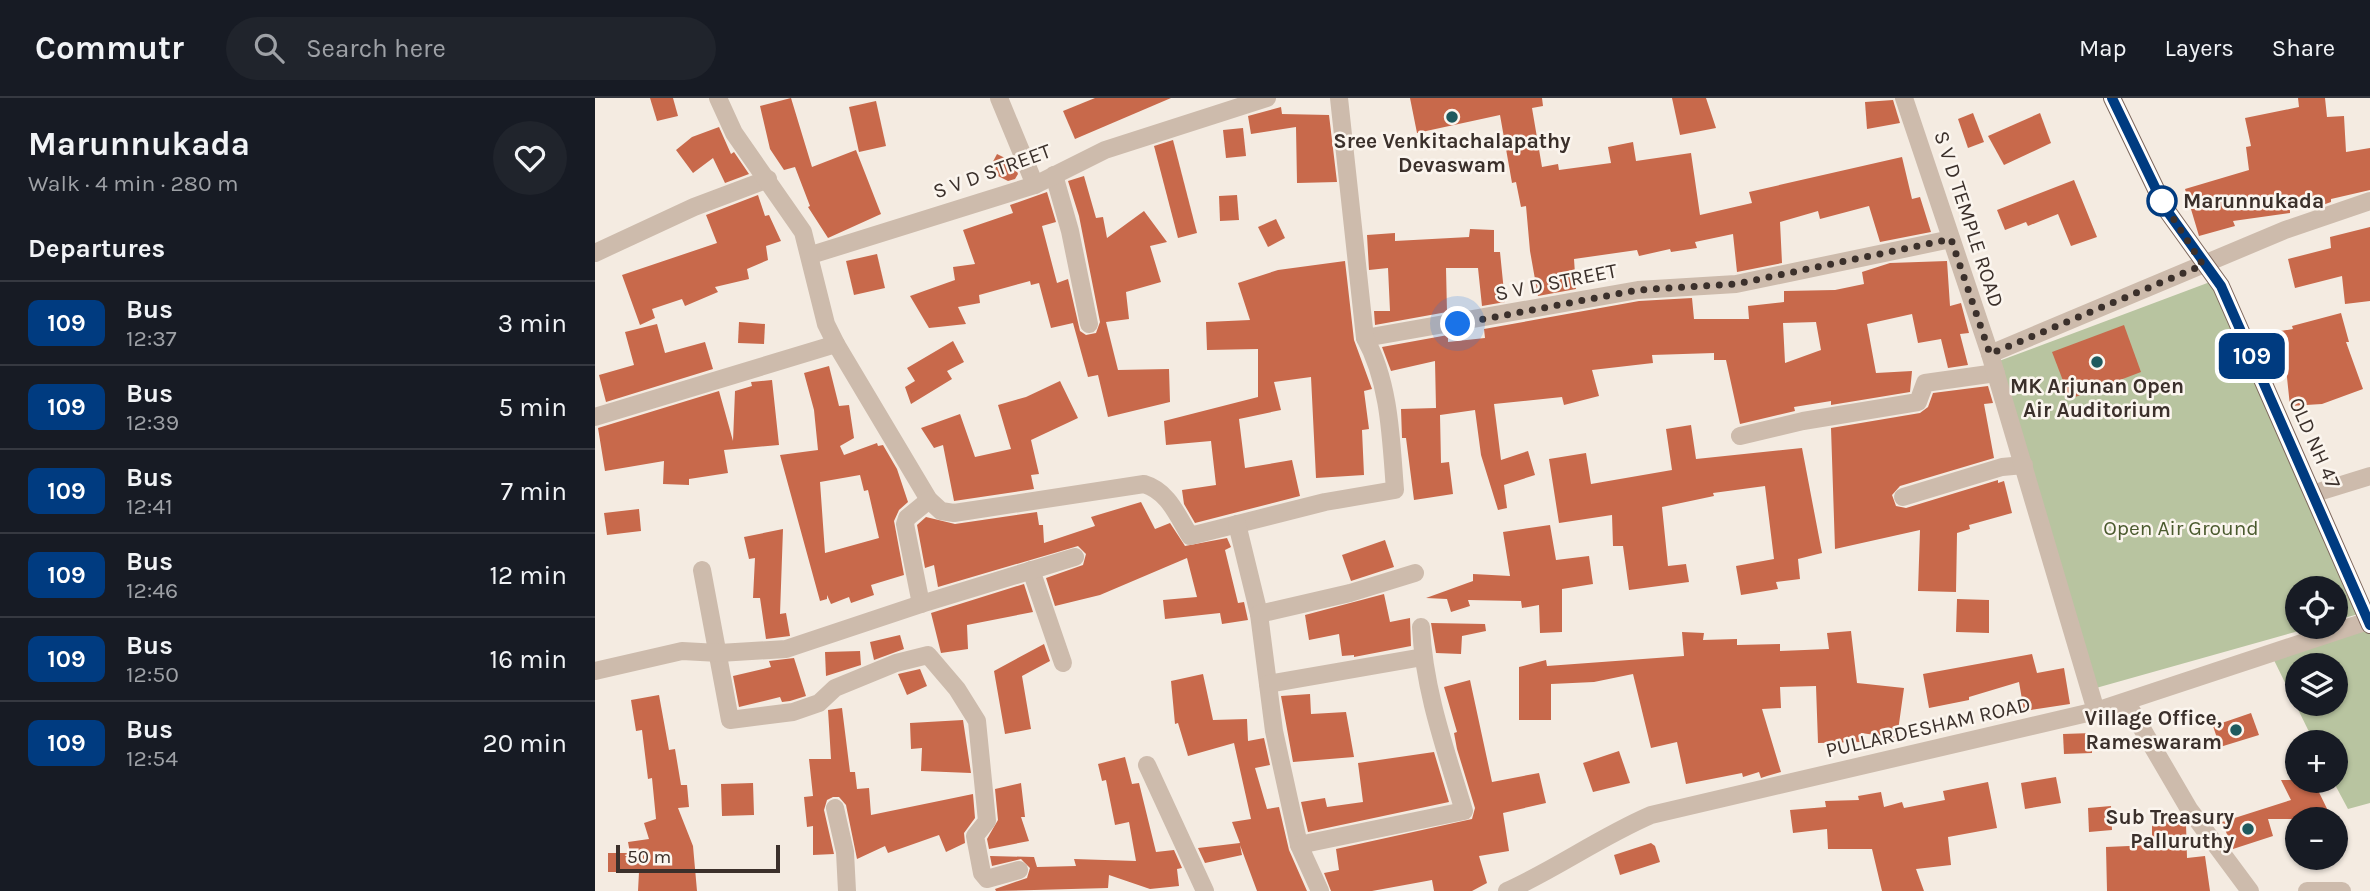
<!DOCTYPE html>
<html lang="en">
<head>
<meta charset="utf-8">
<style>
  :root { --surface:#171b24; --page:#20242c; --text:#f1f3f6; --muted:#9ea1a6; --line:#363941 }
  body { margin:0; font-family:Karla,sans-serif; background:var(--page); color:var(--text); height:100vh; display:flex; flex-direction:column; font-size:26px; white-space:nowrap }
  * { box-sizing:border-box; margin:0 }
  p { font-size:23px; color:var(--muted) }
  .icon { flex:none; width:38px; height:38px; fill:none; stroke:currentColor; stroke-width:2; stroke-linecap:round; stroke-linejoin:round }
  .map { position:relative; flex:1; overflow:hidden }
  .panel { display:flex; flex-direction:column; background:var(--surface); width:595px }
  .panel>* { flex:none }
  .badge { padding:0 14px; border-radius:10px; font-size:24px; line-height:46px }
  .fabs { position:absolute; left:1690px; top:478px; display:grid; gap:14px }
  .fabs a { display:grid; place-items:center; width:63px; height:63px; border-radius:50%; background:var(--surface); box-shadow:0 2px 5px #0004; font-size:35px }
  .scale { position:absolute; left:21px; bottom:18px; width:164px; box-sizing:border-box; padding-left:7px; border:4px solid #3b302b; border-top:0; font-size:19px; line-height:24px; white-space:nowrap; color:#3b302b; -webkit-text-stroke:5px #fbf5ee; paint-order:stroke }
  .you { position:absolute; width:35px; height:35px; margin:-18px; border:5px solid #fff; border-radius:50%; background:#1a73e8; box-shadow:0 0 0 10px #1a73e833 }
  .map>.badge { position:absolute; translate:-50% -50%; box-shadow:0 0 0 4px #fff }
  h2 { padding:0 28px; font-size:26px; line-height:63px }
  .round { display:grid; place-items:center; flex:none; width:74px; height:74px; border-radius:37px; background:var(--page) }
  .summary { display:flex; align-items:center; justify-content:space-between; height:119px; padding:0 28px }
  h1 { font-size:33px; font-weight:700; line-height:52px }
  ul { padding:0; list-style:none }
  li { display:flex; align-items:center; gap:21px; height:84px; padding:0 28px; border-top:2px solid var(--line) }
  li div { flex:1 }
  li b { display:block; font-size:26px }
  li em { font-style:normal }
  li .badge { min-width:77px; font-weight:700; text-align:center }
  header { display:flex; align-items:center; gap:42px; box-sizing:border-box; height:98px; padding:0 35px; background:var(--surface); border-bottom:2px solid var(--line) }
  header strong { font-size:33px }
  nav { display:flex; gap:38px; margin-inline-start:auto; font-size:24px }
  .search { width:490px; height:63px; background:var(--page); display:flex; align-items:center; gap:18px; box-sizing:border-box; padding:0 24px; border-radius:38px; color:var(--muted); font-size:26px }
  main { display:flex; flex:1; min-height:0 }
  .map>svg:first-child { display:block }
  .green { fill:#b8c4a0; fill-rule:evenodd }
  .building { fill:#c8694b; fill-rule:evenodd }
  .lines { fill:none; stroke-linecap:round; stroke-linejoin:round }
  .minor { stroke:#cdbbac; stroke-width:18 }
  .primary { stroke:#7d675c; stroke-width:18 }
  .line-casing { stroke:#fff; stroke-width:16 }
  .line { stroke:#003b80; stroke-width:10 }
  .walk { stroke:#3b302b; stroke-width:7; stroke-dasharray:0 12.6 }
  .poi-dot { fill:#1f5a5e; stroke:#fbf5ee; stroke-width:2.5 }
  .stop-dot { fill:#fff; stroke:#003b80; stroke-width:3.5 }
  .labels { text-anchor:middle; dominant-baseline:central; stroke-width:5; stroke-linejoin:round; paint-order:stroke }
  .poi-label { font-size:21px; font-weight:bold; fill:#3b302b; stroke:#fbf5ee }
  .street-label { font-size:21px; fill:#3b302b; stroke:#fbf5ee }
  .stop-label { font-size:21px; font-weight:bold; fill:#3b302b; stroke:#fbf5ee; text-anchor:start }
  .park-label { font-size:21px; fill:#4a5a2e; stroke:#fbf5ee }
</style>
</head>
<body>
<header>
<strong>Commutr</strong>
<div class="search"><svg class="icon" aria-label="search" viewBox="0 0 24 24"><circle cx="10" cy="10" r="6"/><path d="M15 15l6 6"/></svg>Search here</div>
<nav><a>Map</a><a>Layers</a><a>Share</a></nav>
</header>
<main>
<section class="panel">
<div class="summary"><div><h1>Marunnukada</h1><p>Walk · 4 min · 280 m</p></div><a class="round"><svg class="icon" aria-label="heart" viewBox="0 0 24 24"><path d="M12 20l-8-8c-3-5 5-10 8-4 3-6 11-1 8 4z"/></svg></a></div>
<h2>Departures</h2>
<ul>
<li><span class="badge" style="background:#003b80;color:#fff">109</span><div><b>Bus</b><p>12:37</p></div><em>3 min</em></li>
<li><span class="badge" style="background:#003b80;color:#fff">109</span><div><b>Bus</b><p>12:39</p></div><em>5 min</em></li>
<li><span class="badge" style="background:#003b80;color:#fff">109</span><div><b>Bus</b><p>12:41</p></div><em>7 min</em></li>
<li><span class="badge" style="background:#003b80;color:#fff">109</span><div><b>Bus</b><p>12:46</p></div><em>12 min</em></li>
<li><span class="badge" style="background:#003b80;color:#fff">109</span><div><b>Bus</b><p>12:50</p></div><em>16 min</em></li>
<li><span class="badge" style="background:#003b80;color:#fff">109</span><div><b>Bus</b><p>12:54</p></div><em>20 min</em></li>
</ul>
</section>
<div class="map">
<svg width="1775" height="793" viewBox="0 0 1775 793">
  <rect width="100%" height="100%" fill="#f4ebe1"/>
  <!-- green -->
  <g class="green">
    <polygon points="1615,184 1764,516 1741,522 1741,490 1703,490 1703,528 1718,529 1501,590 1404,263"/>
    <path d="M1771,526L1775,535V705L1753,711L1738,683L1741,682V644H1719L1676,556ZM1703,567H1741V606H1703Z"/>
  </g>
  <!-- building -->
  <g class="building">
    <polygon points="55,0 78,0 83,18 62,23"/>
    <polygon points="196,0 217,69 261,52 286,116 233,140 213,109 215,108 200,69 189,72 175,51 172,38 165,8"/>
    <polygon points="500,0 576,0 480,41 468,13"/>
    <polygon points="815,0 947,0 948,8 937,10 947,69 963,66 964,72 1016,65 1013,49 1038,44 1041,63 1096,55 1105,117 1157,105 1154,94 1307,59 1317,101 1325,99 1336,134 1285,144 1274,108 1225,121 1223,113 1185,124 1187,165 1142,174 1138,136 1100,144 1102,150 1076,154 1075,151 1044,158 1042,152 979,161 981,191 943,198 935,153 931,108 926,109 921,84 917,85 905,17 822,35"/>
    <polygon points="1077,0 1111,0 1121,30 1085,37"/>
    <polygon points="1703,0 1730,0 1732,19 1749,18 1751,54 1775,50 1775,92 1736,101 1736,104 1722,109 1695,110 1695,115 1638,123 1640,128 1604,138 1590,91 1654,72 1651,49 1656,48 1650,20 1704,9"/>
    <polygon points="1298,2 1305,25 1272,31 1270,4"/>
    <polygon points="281,3 291,48 264,54 254,9"/>
    <polygon points="686,9 687,16 734,17 742,84 702,85 701,29 656,36 653,18"/>
    <polygon points="1378,15 1389,44 1373,50 1363,21"/>
    <polygon points="1445,15 1456,45 1409,67 1393,38"/>
    <polygon points="124,29 136,56 139,54 154,76 130,85 118,60 98,75 81,52 97,39"/>
    <polygon points="648,30 651,58 631,60 628,32"/>
    <polygon points="578,42 602,135 583,140 559,48"/>
    <polygon points="402,56 418,64 423,76 420,81 413,83 393,73"/>
    <polygon points="489,78 501,120 508,119 512,140 549,113 572,144 555,148 566,184 531,194 534,221 511,224 523,272 574,271 575,304 513,319 503,277 493,279 478,225 456,230 444,185 436,187 435,183 384,197 385,205 363,209 371,226 334,230 315,198 360,182 358,169 380,166 368,132 418,115 415,107 452,94 461,124 447,128 462,185 473,181 485,233 491,237 501,235 505,224 484,118 473,83"/>
    <polygon points="1479,82 1502,139 1476,148 1463,116 1433,128 1431,124 1410,132 1402,112"/>
    <polygon points="163,97 170,118 174,117 186,143 171,148 173,162 152,171 154,181 120,189 123,194 90,208 87,201 57,211 60,220 45,227 27,177 122,145 111,117"/>
    <polygon points="642,97 644,122 625,123 624,98"/>
    <polygon points="681,121 690,140 673,149 663,129"/>
    <polygon points="1775,129 1775,203 1750,206 1747,178 1700,190 1693,161 1736,150 1735,139"/>
    <polygon points="875,131 899,132 899,154 905,154 910,204 887,208 883,170 851,170 852,214 780,227 779,213 795,213 793,170 774,172 772,137 800,135 800,143 874,139"/>
    <polygon points="282,156 290,190 259,197 251,163"/>
    <polygon points="750,163 759,242 777,291 769,293 774,331 767,332 769,377 721,380 716,279 679,284 686,312 644,321 650,370 697,362 705,398 600,425 589,406 587,392 621,387 616,343 571,347 569,323 663,299 663,251 612,252 611,224 655,222 643,185 683,172"/>
    <path d="M1352,163L1355,208L1366,205L1374,235L1365,236L1373,267L1353,270L1346,241L1323,245L1317,216L1272,226L1281,275L1317,273L1315,294L1236,307V303L1199,309L1200,313L1145,326L1131,262H1119V255L1057,257L1058,265L997,272L1004,298L969,307L967,299L899,306L906,362L933,353L940,377L909,387L912,410L903,412L886,357L880,312L845,317L846,365L854,364L858,396L819,402L811,340H807L806,311L841,310L840,263L796,273L787,249L853,237V244L890,240L889,231L1044,203L1097,200L1099,221H1154L1153,208L1189,204V193L1240,192L1269,186L1267,174L1295,165ZM1221,224L1226,252L1190,265L1188,225Z"/>
    <polygon points="1746,215 1754,244 1751,244 1768,291 1727,306 1695,308 1691,270 1675,272 1661,237 1698,231 1697,228"/>
    <polygon points="144,224 170,226 169,246 143,245"/>
    <polygon points="62,226 70,255 110,244 118,271 11,304 4,277 39,267 30,234"/>
    <polygon points="1529,227 1546,274 1475,301 1457,254"/>
    <polygon points="358,243 369,264 352,273 357,281 316,306 310,289 320,283 312,270"/>
    <path d="M234,268L244,308L254,307L259,340L245,348L249,357L282,345L283,348L288,347L302,371L313,404L304,412L299,423L309,477L276,487L279,497L256,505L254,499L236,506L232,497V501L225,503L185,357L223,352L219,312L209,275ZM265,377L269,393L273,392L284,440L230,455L225,384Z"/>
    <polygon points="177,282 184,347 129,352 133,375 94,381 94,387 68,386 69,363 10,373 3,330 124,293 138,343 140,293 157,288 156,284"/>
    <polygon points="465,283 483,320 436,342 444,376 436,377 439,391 359,403 348,347 339,350 326,330 365,316 380,359 416,351 403,307 431,299"/>
    <polygon points="1393,288 1398,305 1389,306 1399,360 1305,388 1297,397 1301,408 1311,410 1403,382 1403,385 1409,383 1417,415 1374,427 1375,431 1362,435 1361,494 1323,493 1325,432 1240,451 1236,330 1325,315 1333,309 1338,295"/>
    <polygon points="1096,327 1101,361 1207,350 1227,455 1203,461 1205,481 1181,484 1183,491 1146,497 1141,468 1179,461 1170,388 1118,395 1119,398 1067,409 1073,468 1091,466 1094,484 1034,492 1028,448 1018,448 1017,417 964,425 954,361 991,355 996,386 1077,372 1071,331"/>
    <polygon points="546,404 560,431 575,425 590,448 632,440 636,449 630,452 643,505 649,504 653,522 627,526 625,515 570,521 568,502 602,499 592,460 505,497 460,508 451,480 488,467 491,456 483,448 343,489 339,467 330,470 322,427 331,419 360,426 442,414 444,427 448,427 449,445 500,428 496,419"/>
    <polygon points="44,411 46,433 12,437 9,415"/>
    <polygon points="955,427 961,462 994,458 998,486 967,491 967,534 945,535 944,507 927,510 926,503 873,502 875,508 856,514 852,501 831,500 878,483 878,476 915,478 908,434"/>
    <polygon points="188,431 185,516 191,515 195,538 171,541 165,500 158,500 160,460 154,461 149,439"/>
    <polygon points="790,442 799,469 756,483 747,457"/>
    <polygon points="429,486 438,514 372,527 373,551 346,555 336,515"/>
    <polygon points="789,496 795,524 815,520 816,548 759,559 759,557 747,558 744,536 714,542 710,517"/>
    <polygon points="1362,501 1394,502 1394,535 1361,534"/>
    <polygon points="836,525 890,526 891,533 867,538 866,556 841,555"/>
    <polygon points="1256,533 1262,585 1309,590 1302,640 1266,635 1266,644 1223,645 1221,588 1185,589 1186,610 1167,611 1186,674 1172,678 1166,680 1164,674 1148,679 1147,675 1091,686 1082,644 1056,650 1038,576 999,584 956,586 956,622 924,622 924,569 951,562 952,568 1089,558 1087,534 1109,535 1108,542 1142,541 1142,547 1185,546 1185,553 1234,551 1232,535"/>
    <polygon points="305,537 309,551 279,562 275,544"/>
    <polygon points="449,546 455,563 427,578 436,631 410,636 399,573"/>
    <polygon points="265,553 266,567 231,578 230,554"/>
    <polygon points="1437,556 1442,575 1469,570 1475,606 1429,613 1424,584 1374,599 1374,602 1334,610 1328,576"/>
    <polygon points="199,560 211,598 195,603 187,604 185,599 144,609 138,578 176,569 174,563"/>
    <polygon points="325,571 332,588 312,597 303,576"/>
    <polygon points="608,576 618,622 652,621 653,643 669,640 675,667 660,670 672,711 684,709 694,752 712,793 662,793 645,747 647,757 610,765 603,750 645,745 637,724 656,721 639,645 593,658 583,625 580,626 576,583"/>
    <polygon points="875,582 897,684 944,675 951,705 908,715 914,753 884,758 892,785 877,793 839,793 837,782 777,793 736,793 729,775 744,772 741,751 877,721 880,710 862,651 859,635 862,634 849,589"/>
    <polygon points="715,596 716,616 751,614 759,659 698,664 686,598"/>
    <polygon points="64,597 74,652 80,651 86,687 92,687 94,709 83,710 98,748 102,793 43,793 44,774 13,774 13,755 35,755 33,744 54,741 49,725 61,721 57,680 53,681 47,632 41,633 36,602"/>
    <polygon points="247,610 255,674 260,674 262,691 274,690 276,717 378,696 380,720 369,735 370,745 351,754 344,737 293,755 290,748 262,761 251,707 244,699 238,699 232,702 229,712 239,756 218,757 218,728 212,729 209,699 218,698 214,661 236,661 233,612"/>
    <polygon points="1656,615 1664,637 1625,649 1618,628"/>
    <polygon points="368,622 376,675 326,673 327,650 316,651 315,625"/>
    <polygon points="1497,635 1497,655 1469,656 1468,636"/>
    <polygon points="1024,653 1035,685 998,694 988,665"/>
    <polygon points="839,654 854,704 713,734 706,704 730,700 732,709 768,704 763,665"/>
    <polygon points="530,659 537,686 544,685 561,754 579,752 587,770 582,771 584,788 555,791 514,777 513,790 401,793 400,791 432,780 435,770 426,761 397,768 395,758 439,759 442,769 481,768 479,761 541,763 534,724 520,727 511,682 507,683 503,666"/>
    <polygon points="1461,679 1466,705 1430,711 1426,685"/>
    <polygon points="1686,682 1718,682 1737,721 1673,721 1678,738 1638,751 1627,724 1696,702"/>
    <polygon points="1393,684 1402,730 1353,739 1356,767 1321,771 1329,793 1287,793 1277,751 1233,751 1232,731 1198,735 1195,712 1231,709 1230,703 1264,702 1263,698 1286,694 1289,709 1307,704 1309,710 1350,702 1348,693"/>
    <polygon points="158,685 159,717 127,718 126,686"/>
    <polygon points="426,685 430,719 426,719 434,743 394,751 392,741 403,722 400,691"/>
    <polygon points="1516,708 1517,732 1494,734 1493,710"/>
    <polygon points="1575,716 1575,723 1589,723 1591,726 1592,760 1610,758 1615,793 1512,793 1511,749 1557,747 1557,717"/>
    <polygon points="1056,745 1060,748 1065,764 1025,777 1019,757"/>
  </g>
  <g class="lines">
    <!-- minor -->
    <g class="minor">
      <polyline points="404,0 440,87"/>
      <polyline points="1309,0 1395,256"/>
      <polyline points="459,77 475,133 494,226"/>
      <polyline points="0,155 99,109 173,81"/>
      <polyline points="216,157 440,87 510,52 672,0"/>
      <polyline points="770,240 1043,192 1141,186 1356,141"/>
      <path d="M241,246L334,402L346,413L359,415L549,386C573,393 582,417 595,438L730,404L800,392C796,342 795,285 770,240L744,0"/>
      <polyline points="0,319 241,246 231,226 208,134 139,35 123,0"/>
      <polyline points="1145,338 1208,323 1323,304 1330,285 1401,275"/>
      <polyline points="1717,396 1775,378"/>
      <polyline points="1308,399 1407,369 1429,367"/>
      <polyline points="642,426 664,516 679,633 704,747"/>
      <polyline points="107,472 135,622 198,614 224,605 240,590 301,565 333,557 362,591 382,623 392,723 380,738 387,775 392,781 424,772"/>
      <polyline points="436,472 468,565"/>
      <polyline points="326,506 310,426 312,420 334,402"/>
      <polyline points="664,516 755,495 820,475"/>
      <polyline points="0,573 87,553 124,555 191,551 326,506 480,459"/>
      <polyline points="673,586 828,559"/>
      <polyline points="1532,605 1594,711 1655,793"/>
      <polyline points="1501,613 1395,256 1690,132 1775,103"/>
      <polyline points="552,667 610,793"/>
      <polyline points="240,710 250,754 252,793"/>
      <path d="M725,793L704,747L869,713C851,653 829,593 826,529"/>
      <path d="M912,793C961,771 1005,739 1056,717L1501,613L1773,523"/>
      <polyline points="1712,793 1747,793"/>
    </g>
    <!-- primary -->
    <polyline class="primary" points="1517,0 1570,110 1626,188 1775,527"/>
  </g>
  <g class="lines">
    <defs>
      <polyline id="line" points="1517,0 1570,110 1626,188 1775,527"/>
    </defs>
    <!-- line casing -->
    <use href="#line" class="line-casing"/>
    <!-- line -->
    <use href="#line" class="line"/>
    <!-- walk -->
    <polyline class="walk" points="863,226 1043,192 1141,186 1356,141 1395,256 1608,167 1567,103"/>
  </g>
  <!-- markers -->
  <g class="poi-dot">
    <circle cx="857" cy="19" r="7"/>
    <circle cx="1502" cy="264" r="7"/>
    <circle cx="1641" cy="632" r="7"/>
    <circle cx="1653" cy="731" r="7"/>
  </g>
  <circle class="stop-dot" cx="1567" cy="103" r="14"/>
  <g class="labels">
    <!-- poi labels -->
    <g class="poi-label">
      <text x="857" y="43">Sree Venkitachalapathy<tspan x="857" dy="24">Devaswam</tspan></text>
      <text x="1502" y="288">MK Arjunan Open<tspan x="1502" dy="24">Air Auditorium</tspan></text>
      <text x="1627" y="620" text-anchor="end">Village Office,<tspan x="1627" dy="24">Rameswaram</tspan></text>
      <text x="1639" y="719" text-anchor="end">Sub Treasury<tspan x="1639" dy="24">Palluruthy</tspan></text>
    </g>
    <!-- street labels -->
    <g class="street-label">
      <text transform="translate(397 73) rotate(-20)">S V D STREET</text>
      <text transform="translate(1374 121) rotate(72)">S V D TEMPLE ROAD</text>
      <text transform="translate(961 184) rotate(-11)">S V D STREET</text>
      <text transform="translate(1720 345) rotate(66)">OLD NH 47</text>
      <text transform="translate(1333 629) rotate(-13)">PULLARDESHAM ROAD</text>
    </g>
    <!-- stop labels -->
    <g class="stop-label">
      <text x="1588" y="103">Marunnukada</text>
    </g>
    <!-- park labels -->
    <g class="park-label">
      <text x="1586" y="430">Open Air Ground</text>
    </g>
  </g>
</svg>
<div class="fabs">
<a><svg class="icon" aria-label="locate" viewBox="0 0 24 24"><circle cx="12" cy="12" r="6"/><path d="M12 2v4M12 18v4M2 12h4M18 12h4"/></svg></a>
<a><svg class="icon" aria-label="layers" viewBox="0 0 24 24"><path d="M12 4l9 5-9 5-9-5zM3 14l9 5 9-5"/></svg></a>
<a>+</a>
<a>−</a>
</div>
<div class="scale">50 m</div>
<div class="you" style="left:863px;top:226px"></div>
<b class="badge" style="left:1657px;top:258px;background:#003b80;color:#fff">109</b>
</div>
</main>
</body>
</html>
